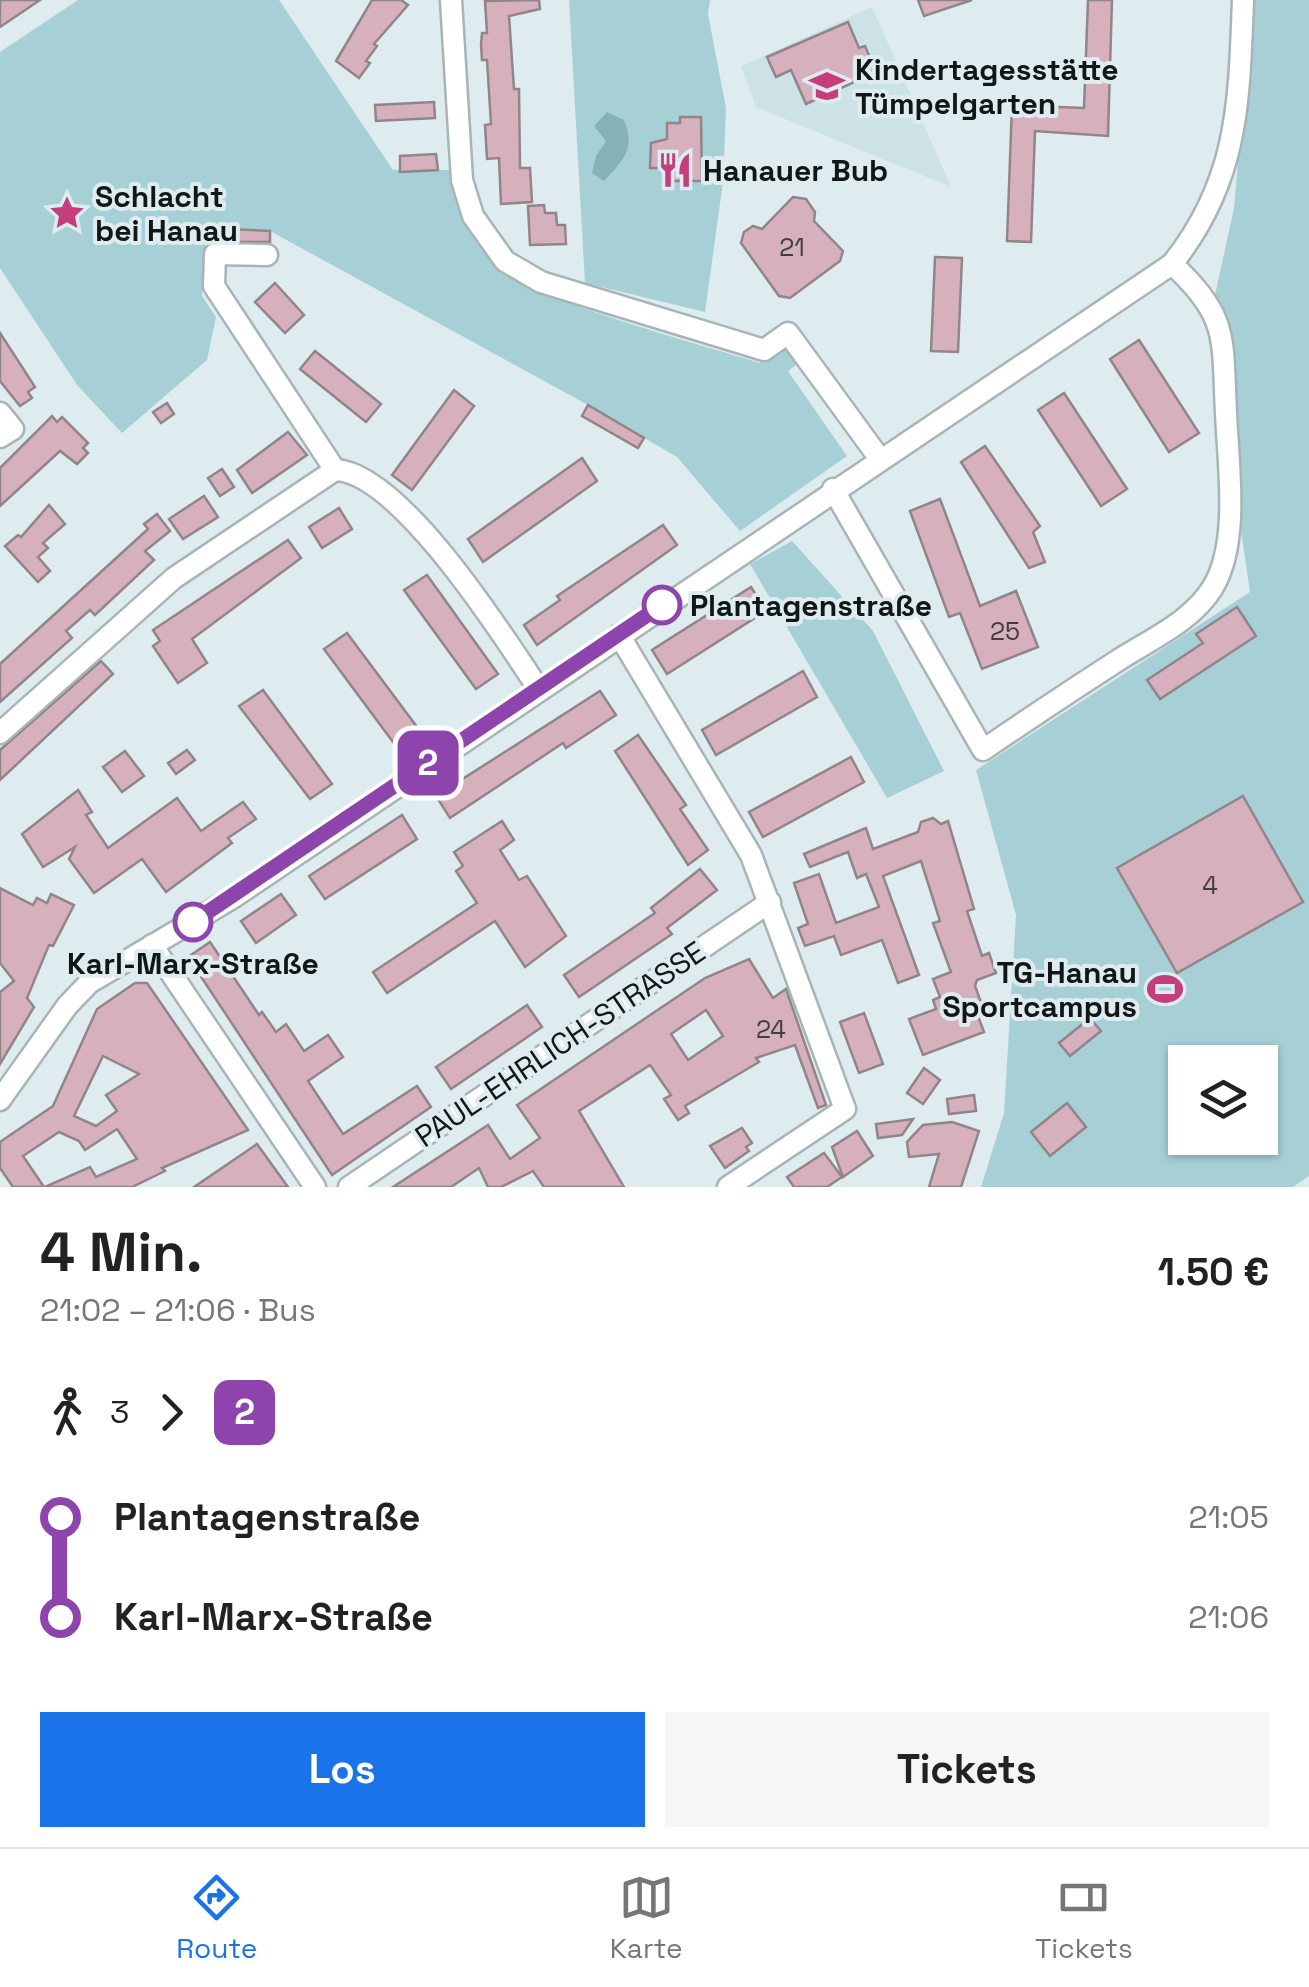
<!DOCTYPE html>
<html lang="de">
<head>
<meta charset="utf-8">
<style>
  :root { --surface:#fff; --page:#f6f6f6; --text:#222; --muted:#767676; --line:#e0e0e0; --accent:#1a73e8 }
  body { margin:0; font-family:"Space Grotesk",sans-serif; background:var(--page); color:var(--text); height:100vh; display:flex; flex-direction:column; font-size:38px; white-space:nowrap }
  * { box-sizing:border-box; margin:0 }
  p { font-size:32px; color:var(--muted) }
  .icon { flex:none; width:55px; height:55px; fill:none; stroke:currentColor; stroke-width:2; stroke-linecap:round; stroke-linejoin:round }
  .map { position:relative; height:1187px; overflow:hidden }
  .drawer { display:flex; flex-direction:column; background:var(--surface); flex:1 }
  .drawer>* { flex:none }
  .badge { padding:0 20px; border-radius:15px; font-size:35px; line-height:65px }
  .buttons { position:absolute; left:1168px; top:1045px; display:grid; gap:20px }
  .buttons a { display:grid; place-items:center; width:110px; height:110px; border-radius:0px; background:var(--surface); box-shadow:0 2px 8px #0004; font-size:50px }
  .map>.badge { position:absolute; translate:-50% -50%; box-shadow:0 0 0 5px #fff }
  .legs { display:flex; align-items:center; gap:15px; height:110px; padding:0 40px; font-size:32px }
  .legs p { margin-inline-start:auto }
  .overview { display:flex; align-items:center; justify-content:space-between; height:170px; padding:0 40px }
  h1 { font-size:55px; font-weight:700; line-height:75px }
  .primary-button { display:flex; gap:20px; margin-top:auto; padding:20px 40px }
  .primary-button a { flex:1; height:115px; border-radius:0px; background:var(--accent); color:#fff; font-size:40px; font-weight:700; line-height:115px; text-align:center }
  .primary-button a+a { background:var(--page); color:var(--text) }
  ul { padding:0 40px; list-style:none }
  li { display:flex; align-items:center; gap:35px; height:100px; font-size:38px }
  li i { display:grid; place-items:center; width:15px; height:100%; margin:0 12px; background:currentColor }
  li i::after { content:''; width:25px; height:25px; margin:-12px; border:8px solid; border-radius:50%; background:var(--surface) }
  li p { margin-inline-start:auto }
  li:first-child i { background:linear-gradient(#0000 50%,currentColor 0) }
  li:last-child i { background:linear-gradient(currentColor 50%,#0000 0) }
  .tab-bar { display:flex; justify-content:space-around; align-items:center; height:140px; border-top:2px solid var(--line); background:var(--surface); font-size:28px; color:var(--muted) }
  .tab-bar a { display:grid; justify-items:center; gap:5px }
  .tab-bar .selected { color:var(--accent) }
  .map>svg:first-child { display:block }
  .built { fill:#cce2e6 }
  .green { fill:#a7cfd6; fill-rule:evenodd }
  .water { fill:#87b1b8 }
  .building { fill:#d6b1bd; stroke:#918589; stroke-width:2.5; fill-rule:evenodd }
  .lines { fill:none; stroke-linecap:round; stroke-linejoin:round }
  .street-casing { stroke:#a8b5b7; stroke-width:25 }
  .street { stroke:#fff; stroke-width:20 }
  .line-1-casing { stroke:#fff; stroke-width:22 }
  .line-1 { stroke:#8e44ad; stroke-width:15 }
  .stop-1-dot { fill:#fff; stroke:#8e44ad; stroke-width:5 }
  .labels { text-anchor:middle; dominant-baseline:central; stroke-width:8; stroke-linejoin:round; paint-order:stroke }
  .number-label { font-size:25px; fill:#423d40 }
  .poi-label { font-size:30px; font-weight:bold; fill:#111617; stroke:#dfecef; text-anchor:start }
  .stop-label { font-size:30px; font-weight:bold; fill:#111617; stroke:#dfecef; text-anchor:start }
  .street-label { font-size:30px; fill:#111617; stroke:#dfecef }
</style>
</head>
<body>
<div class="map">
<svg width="1309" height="1187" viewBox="0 0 1309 1187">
  <rect width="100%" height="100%" fill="#dfecef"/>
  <!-- built -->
  <polygon class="built" points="872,7 951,187 756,107 741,66"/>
  <!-- green -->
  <g class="green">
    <path d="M78,0H279L393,170H454C468,197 487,252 507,272C534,300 713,348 760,363L787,345L799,363L788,371L847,456L740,531L677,457L588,405L270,231L206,228L202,296L216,317L207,360L122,433L77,385L0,268V52Z"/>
    <polygon points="569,0 710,0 708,14 726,108 723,182 705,312 585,283"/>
    <path d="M1252,0H1309V1176L1293,1187H981L1004,1113L1016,915L976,770L1250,592L1210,318L1234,208ZM1185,1062H1260V1138H1185Z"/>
    <polygon points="792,541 873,631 944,771 887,798 750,564"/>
  </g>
  <!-- water -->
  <path class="water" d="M607,112L624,120C636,149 623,161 604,181L592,173L596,156L606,141L594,126Z"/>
  <!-- building -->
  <g class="building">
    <polygon points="0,0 40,0 0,27"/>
    <polygon points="372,0 401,0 408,5 374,44 377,46 366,61 370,63 359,78 336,61"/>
    <polygon points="539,0 540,9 509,16 514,89 519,89 520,168 530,168 532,202 501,204 499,158 487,159 485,125 491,124 487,60 482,60 481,45 482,33 487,33 485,1"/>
    <polygon points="918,0 972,0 924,16"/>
    <polygon points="1088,0 1112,0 1108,136 1035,131 1031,242 1007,241 1012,105 1084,108"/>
    <polygon points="848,22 859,48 865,46 876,72 806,104 791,70 776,77 767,57"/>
    <polygon points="434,102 435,118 376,121 375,105"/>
    <polygon points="680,117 701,117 702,181 667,181 667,168 650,168 651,143 667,139 667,123 680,123"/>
    <polygon points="436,154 438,170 400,172 400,156"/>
    <polygon points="793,197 806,199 815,212 814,221 843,251 840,261 790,298 779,296 741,243 744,232 753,226 762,229"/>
    <polygon points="544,205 545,213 556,213 557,225 565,225 566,244 530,245 528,206"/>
    <polygon points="205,228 270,231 270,242 205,242"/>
    <polygon points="935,257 962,258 958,352 931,351"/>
    <polygon points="275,283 304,315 285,333 255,302"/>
    <polygon points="0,333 35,387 28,392 32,398 20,406 0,381"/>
    <polygon points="1139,340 1199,433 1169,452 1110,359"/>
    <polygon points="315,351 381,404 366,422 300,369"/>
    <polygon points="454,390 474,406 412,490 392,475"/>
    <polygon points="1064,393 1127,489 1101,506 1038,410"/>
    <polygon points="167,403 174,414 161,423 153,412"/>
    <polygon points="588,405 644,438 638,448 582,416"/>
    <polygon points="52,416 57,422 62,417 88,443 83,448 88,453 77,464 60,451 0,506 0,468"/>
    <polygon points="288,432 307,455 252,493 237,470"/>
    <polygon points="985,446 1040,526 1033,532 1045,562 1029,568 961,462"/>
    <polygon points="582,458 597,481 483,562 468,539"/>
    <polygon points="222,469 234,487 220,496 208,478"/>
    <polygon points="204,496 218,517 183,539 169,519"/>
    <polygon points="940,499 980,606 1016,591 1038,647 982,669 960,613 949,617 910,511"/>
    <polygon points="49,505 65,524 43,543 48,548 38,557 50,571 38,582 5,546 18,535 21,537"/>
    <polygon points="339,508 352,529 322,548 309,527"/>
    <polygon points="157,514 170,531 145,551 154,560 95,615 90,610 66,631 72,638 0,702 0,664 148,529 144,524"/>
    <polygon points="663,525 677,545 537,645 524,625 560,600 557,596"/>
    <polygon points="288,540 301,558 192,639 207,663 178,683 153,646 160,641 153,630"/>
    <polygon points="427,575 498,674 476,689 404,590"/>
    <polygon points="751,587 766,611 667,674 652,650"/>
    <polygon points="1237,607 1256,636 1160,699 1147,680 1203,643 1196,634"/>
    <polygon points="347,633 417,727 393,742 324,649"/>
    <polygon points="101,661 113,674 0,780 0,750"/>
    <polygon points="803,671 817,697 716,755 702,730"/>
    <polygon points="263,690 332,784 310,799 239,706"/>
    <polygon points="600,691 616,715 566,748 563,743 450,818 436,796"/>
    <polygon points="638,735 686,805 680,809 708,850 688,865 615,751"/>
    <polygon points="187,750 195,760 176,774 168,763"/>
    <polygon points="125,751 144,776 122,792 103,767"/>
    <polygon points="851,757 864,782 763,837 749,812"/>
    <polygon points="78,790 92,812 86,815 108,848 177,798 201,831 243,802 256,819 228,838 232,843 166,892 142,859 94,893 69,859 75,847 43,867 22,834"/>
    <polygon points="1243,796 1303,902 1177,973 1117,868"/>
    <polygon points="402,815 417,839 325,899 309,876"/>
    <polygon points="933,818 941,824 948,821 974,909 967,911 982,956 989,953 996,973 977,980 975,986 982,1005 975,1008 984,1032 923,1055 909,1019 936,1009 933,1000 940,997 933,979 951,972 933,923 940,921 921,861 883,876 919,975 898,983 882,940 841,955 834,936 805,946 798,928 808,924 794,883 819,874 836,923 879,907 866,874 857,878 848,852 810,867 804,854 866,828 873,849 918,832 921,822"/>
    <polygon points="502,821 514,840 500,850 519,880 527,876 566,936 525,967 495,921 387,993 373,972 477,903 456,871 463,866 454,852"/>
    <polygon points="700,869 717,890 667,928 672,934 579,997 564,975 655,913 651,908"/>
    <polygon points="0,888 33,905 37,898 47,903 51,894 74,905 53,946 49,945 27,998 34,1007 0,1064 0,992 14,981 0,963"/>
    <polygon points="281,894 296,915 256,943 241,921"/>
    <polygon points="210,942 259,1015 262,1012 276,1032 286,1024 304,1051 328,1035 343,1057 308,1081 343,1134 417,1086 431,1107 332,1175 188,957"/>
    <path d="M749,959L773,998L786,989L826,1105L818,1108L795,1045L756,1058L759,1062L685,1106L689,1113L678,1120L664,1099L671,1095L650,1065L579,1111L624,1187H544L533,1171L501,1187H488L479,1168L451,1187H393L488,1125L510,1159L540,1138L517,1105L705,978ZM706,1010L723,1036L688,1060L671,1034Z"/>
    <path d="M135,983H147L248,1130L162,1168L165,1171L132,1187H45L90,1167L96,1177L137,1159L117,1129L85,1150L79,1141L59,1132L23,1156L44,1187H13L0,1168V1142L53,1106L97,1009ZM103,1056L139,1074L106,1095L117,1111L96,1126L74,1116Z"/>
    <polygon points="527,1005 542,1027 451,1089 436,1067"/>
    <polygon points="864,1013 883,1064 859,1073 840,1022"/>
    <polygon points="1090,1018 1101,1031 1070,1056 1059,1043"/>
    <polygon points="924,1068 940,1080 923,1104 907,1093"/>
    <polygon points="974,1095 976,1111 949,1114 947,1099"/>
    <polygon points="1067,1103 1086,1127 1050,1156 1031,1132"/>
    <polygon points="913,1119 902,1135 878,1138 876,1124"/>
    <polygon points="952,1122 979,1131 961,1187 929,1187 939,1154 909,1157 907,1142 923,1125"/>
    <polygon points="742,1128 752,1143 746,1147 749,1151 725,1168 710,1146"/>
    <polygon points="857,1131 873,1156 843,1177 832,1147"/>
    <polygon points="257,1144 288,1187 194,1187"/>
    <polygon points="824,1153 842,1177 827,1187 794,1187 787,1177"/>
  </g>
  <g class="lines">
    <defs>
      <g id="street">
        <polyline points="451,0 462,180 473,216 505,261 541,282 764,350 788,333 880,459"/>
        <polyline points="267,255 215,254 214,286 335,470"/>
        <polyline points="0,413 13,429 0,437"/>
        <path d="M833,489L983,750C1027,720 1072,690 1117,661C1149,640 1192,622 1213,587C1240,542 1228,464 1226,413C1222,339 1230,317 1172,264"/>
        <polyline points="619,635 751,855 845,1109 728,1187"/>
        <path d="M0,733L174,578L335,470C400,472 504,637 538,688"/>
        <polyline points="152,945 315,1187"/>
        <path d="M0,1100L67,1006L89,983L234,897L1172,264C1239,180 1239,102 1243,0"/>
        <polyline points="349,1187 770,902"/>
      </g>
    </defs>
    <!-- street casing -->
    <use href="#street" class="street-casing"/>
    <!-- street -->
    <use href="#street" class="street"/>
  </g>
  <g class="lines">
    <defs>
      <polyline id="line-1" points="193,922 662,605"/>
    </defs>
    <!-- line-1 casing -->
    <use href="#line-1" class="line-1-casing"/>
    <!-- line-1 -->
    <use href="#line-1" class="line-1"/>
  </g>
  <!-- icons -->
  <defs>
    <symbol id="school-bare" viewBox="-9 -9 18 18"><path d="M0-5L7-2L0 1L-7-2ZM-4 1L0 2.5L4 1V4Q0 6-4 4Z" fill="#c53e7c" stroke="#dfecef" stroke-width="2.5" paint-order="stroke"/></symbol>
    <symbol id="restaurant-bare" viewBox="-9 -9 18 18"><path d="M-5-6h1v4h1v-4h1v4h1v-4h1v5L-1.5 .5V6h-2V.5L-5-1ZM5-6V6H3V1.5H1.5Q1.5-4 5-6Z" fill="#c53e7c" stroke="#dfecef" stroke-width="2.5" paint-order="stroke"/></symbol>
    <symbol id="sight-bare" viewBox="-9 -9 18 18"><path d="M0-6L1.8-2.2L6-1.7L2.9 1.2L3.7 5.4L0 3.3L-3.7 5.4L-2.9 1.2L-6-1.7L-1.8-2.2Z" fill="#c53e7c" stroke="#dfecef" stroke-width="2.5" paint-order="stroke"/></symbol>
    <symbol id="stadium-bare" viewBox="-9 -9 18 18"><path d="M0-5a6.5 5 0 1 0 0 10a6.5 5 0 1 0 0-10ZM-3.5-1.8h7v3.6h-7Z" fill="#c53e7c" stroke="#dfecef" stroke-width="2.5" paint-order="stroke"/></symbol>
  </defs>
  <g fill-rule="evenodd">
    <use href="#school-bare" x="802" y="61" width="50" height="50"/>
    <use href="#restaurant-bare" x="650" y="145" width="50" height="50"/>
    <use href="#sight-bare" x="42" y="188" width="50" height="50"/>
    <use href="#stadium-bare" x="1140" y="964" width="50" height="50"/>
  </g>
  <!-- markers -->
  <g class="stop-1-dot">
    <circle cx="662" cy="605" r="18"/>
    <circle cx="193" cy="922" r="18"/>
  </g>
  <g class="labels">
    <!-- number labels -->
    <g class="number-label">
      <text x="792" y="247">21</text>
      <text x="1005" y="631">25</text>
      <text x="1210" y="885">4</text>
      <text x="771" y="1029">24</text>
    </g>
    <!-- poi labels -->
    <g class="poi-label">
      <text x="855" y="69">Kindertagesstätte<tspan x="855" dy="34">Tümpelgarten</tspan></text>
      <text x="703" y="170">Hanauer Bub</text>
      <text x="95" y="196">Schlacht<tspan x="95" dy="34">bei Hanau</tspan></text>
      <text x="1137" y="972" text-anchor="end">TG-Hanau<tspan x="1137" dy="34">Sportcampus</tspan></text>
    </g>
    <!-- stop labels -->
    <g class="stop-label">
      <text x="690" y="605">Plantagenstraße</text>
      <text x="193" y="963" text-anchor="middle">Karl-Marx-Straße</text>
    </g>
    <!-- street labels -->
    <g class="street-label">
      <text transform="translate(560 1044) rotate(-34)">PAUL-EHRLICH-STRASSE</text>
    </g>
  </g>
</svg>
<div class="buttons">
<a><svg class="icon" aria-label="layers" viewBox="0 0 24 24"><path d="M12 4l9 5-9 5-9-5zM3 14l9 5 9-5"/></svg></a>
</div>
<b class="badge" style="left:428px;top:763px;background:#8e44ad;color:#fff">2</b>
</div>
<section class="drawer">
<div class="overview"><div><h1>4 Min.</h1><p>21:02 – 21:06 · Bus</p></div><b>1.50 €</b></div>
<div class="legs"><svg class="icon" aria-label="walk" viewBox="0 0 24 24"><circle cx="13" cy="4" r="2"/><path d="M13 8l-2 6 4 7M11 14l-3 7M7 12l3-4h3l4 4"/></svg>3<svg class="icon" aria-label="forward" viewBox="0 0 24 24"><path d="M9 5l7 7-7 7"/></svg><b class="badge" style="background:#8e44ad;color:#fff">2</b></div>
<ul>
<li><i style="color:#8e44ad"></i><b>Plantagenstraße</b><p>21:05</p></li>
<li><i style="color:#8e44ad"></i><b>Karl-Marx-Straße</b><p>21:06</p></li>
</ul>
<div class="primary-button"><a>Los</a><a>Tickets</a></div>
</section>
<nav class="tab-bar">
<a class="selected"><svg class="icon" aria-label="directions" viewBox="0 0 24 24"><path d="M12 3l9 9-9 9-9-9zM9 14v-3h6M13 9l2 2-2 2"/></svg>Route</a>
<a><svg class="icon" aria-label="map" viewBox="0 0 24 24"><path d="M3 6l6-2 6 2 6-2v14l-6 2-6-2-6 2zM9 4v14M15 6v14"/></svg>Karte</a>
<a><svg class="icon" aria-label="tickets" viewBox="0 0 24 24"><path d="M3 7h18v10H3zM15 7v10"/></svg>Tickets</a>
</nav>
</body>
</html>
